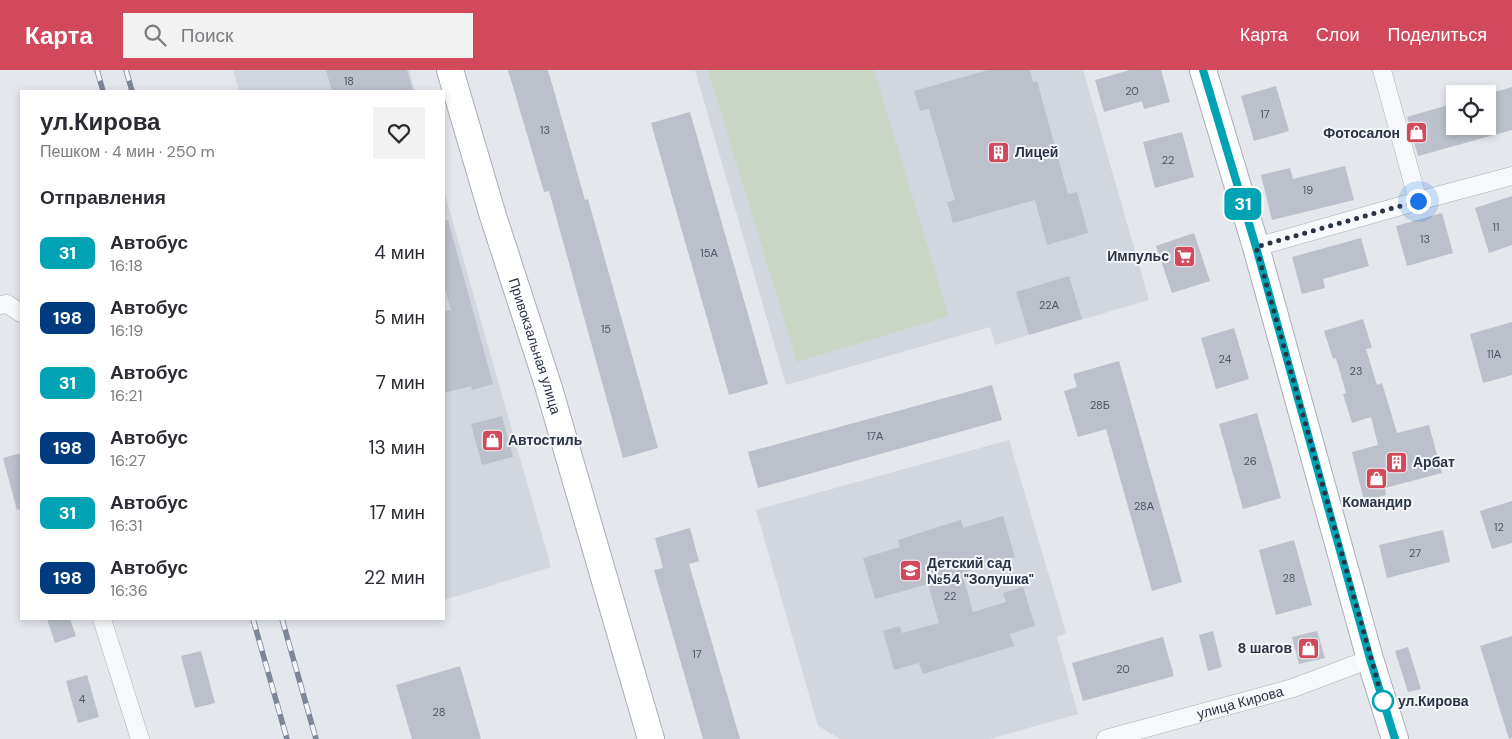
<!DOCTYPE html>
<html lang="ru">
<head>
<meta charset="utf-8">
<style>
  :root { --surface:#fff; --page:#f2f2f3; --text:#2b2b33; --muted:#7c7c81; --accent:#d1495b }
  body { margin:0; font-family:"DM Sans",sans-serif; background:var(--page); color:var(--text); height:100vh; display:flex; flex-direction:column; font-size:19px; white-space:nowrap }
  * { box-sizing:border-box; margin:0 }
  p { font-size:16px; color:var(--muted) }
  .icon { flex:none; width:28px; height:28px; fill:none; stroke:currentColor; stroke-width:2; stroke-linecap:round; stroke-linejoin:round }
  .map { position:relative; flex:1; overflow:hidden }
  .details { position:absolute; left:20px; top:20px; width:425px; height:530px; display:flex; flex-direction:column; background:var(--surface); border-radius:0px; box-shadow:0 2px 8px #0003 }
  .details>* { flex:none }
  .badge { padding:0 10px; border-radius:8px; font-size:18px; line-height:32px }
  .tools { position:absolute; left:1446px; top:15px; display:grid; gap:10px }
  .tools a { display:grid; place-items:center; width:50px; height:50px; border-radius:0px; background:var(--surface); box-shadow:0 2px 8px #0003; font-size:25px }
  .you { position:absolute; width:25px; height:25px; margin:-12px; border:4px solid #fff; border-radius:50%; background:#1a73e8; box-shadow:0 0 0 8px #1a73e833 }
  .map>.badge { position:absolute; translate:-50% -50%; box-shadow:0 0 0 2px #fff }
  h2 { padding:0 20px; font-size:19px; line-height:45px }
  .round { display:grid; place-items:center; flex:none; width:52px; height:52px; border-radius:0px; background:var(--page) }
  .summary { display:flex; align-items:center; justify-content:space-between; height:85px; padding:0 20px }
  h1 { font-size:24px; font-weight:600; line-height:38px }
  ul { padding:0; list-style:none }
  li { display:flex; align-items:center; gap:15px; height:65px; padding:0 20px }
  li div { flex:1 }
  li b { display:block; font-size:19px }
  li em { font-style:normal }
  li .badge { min-width:55px; font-weight:700; text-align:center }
  header { display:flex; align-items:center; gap:30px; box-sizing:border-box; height:70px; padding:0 25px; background:var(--accent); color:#fff }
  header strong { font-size:24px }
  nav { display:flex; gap:28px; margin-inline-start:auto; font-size:18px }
  .search { width:350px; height:45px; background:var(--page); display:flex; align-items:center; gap:12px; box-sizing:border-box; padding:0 18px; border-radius:0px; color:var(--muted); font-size:19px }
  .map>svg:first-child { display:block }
  .built { fill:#d2d6de }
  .green { fill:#c9d6c5 }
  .building { fill:#bbc0ca }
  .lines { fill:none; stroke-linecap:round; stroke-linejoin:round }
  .street-casing { stroke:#a9aeb7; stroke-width:19 }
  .secondary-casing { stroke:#a9aeb7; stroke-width:28 }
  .street { stroke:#f7f8fa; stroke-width:18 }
  .secondary { stroke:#fff; stroke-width:26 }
  .rail-casing { stroke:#7d8696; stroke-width:5.5 }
  .rail { stroke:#f4f6f9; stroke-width:4; stroke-dasharray:11; stroke-linecap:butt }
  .line-casing { stroke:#fff; stroke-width:11 }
  .line { stroke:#00a3b4; stroke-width:8 }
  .walk { stroke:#2b3445; stroke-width:5; stroke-dasharray:0 9 }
  .stop-dot { fill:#fff; stroke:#00a3b4; stroke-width:2.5 }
  .labels { text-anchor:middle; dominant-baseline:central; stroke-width:4; stroke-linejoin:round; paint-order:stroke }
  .number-label { font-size:11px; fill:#4f5766 }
  .poi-label { font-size:14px; font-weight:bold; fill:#2b3445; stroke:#f4f6f9; text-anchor:start }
  .street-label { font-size:14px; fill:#2b3445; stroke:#f4f6f9 }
  .stop-label { font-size:14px; font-weight:bold; fill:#2b3445; stroke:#f4f6f9; text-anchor:start }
</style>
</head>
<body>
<header>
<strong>Карта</strong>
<div class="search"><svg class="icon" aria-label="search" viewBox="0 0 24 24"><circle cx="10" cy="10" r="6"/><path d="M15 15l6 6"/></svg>Поиск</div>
<nav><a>Карта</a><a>Слои</a><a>Поделиться</a></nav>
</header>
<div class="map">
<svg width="1512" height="669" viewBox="0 0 1512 669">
  <rect width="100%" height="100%" fill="#e4e7ec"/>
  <!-- built -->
  <g class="built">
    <polygon points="233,0 409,0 415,21 239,21"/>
    <polygon points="695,0 1083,0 1149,230 995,275 990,257 786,315"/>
    <polygon points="444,121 551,497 444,530"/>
    <polygon points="1009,370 1066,563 1057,567 1078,644 990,669 840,669 818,656 756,440"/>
  </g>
  <!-- green -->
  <polygon class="green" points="708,0 874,0 949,246 797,292"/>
  <!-- building -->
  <g class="building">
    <polygon points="326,0 407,0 413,21 332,21"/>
    <polygon points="508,0 548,0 585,130 588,129 658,378 623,388 549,121 544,122"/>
    <polygon points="988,0 1030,0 1033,12 1037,11 1068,124 1077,122 1088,163 1047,175 1035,130 953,153 947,132 955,130 929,39 920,41 914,21"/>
    <polygon points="1130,0 1161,0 1170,32 1144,39 1142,31 1104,42 1095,10"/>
    <polygon points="1276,16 1289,61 1254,71 1241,26"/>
    <polygon points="1512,17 1512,60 1418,86 1407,47 1455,33 1455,56 1488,56 1488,24"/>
    <polygon points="690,42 768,314 729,325 651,53"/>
    <polygon points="1182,62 1194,107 1155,118 1143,72"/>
    <polygon points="1345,96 1354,130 1272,150 1261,105 1290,98 1293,109"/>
    <polygon points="1512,126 1512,175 1489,183 1475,138"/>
    <polygon points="1442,143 1453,183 1407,196 1396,156"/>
    <polygon points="448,150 493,314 472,320 471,316 444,323 444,241 451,240 444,215 444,151"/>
    <polygon points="1194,163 1210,211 1172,223 1156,176"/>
    <polygon points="1361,168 1369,196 1323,209 1325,218 1302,224 1292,187"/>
    <polygon points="1069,206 1082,249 1029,265 1016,222"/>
    <polygon points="1363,249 1372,278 1366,279 1377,315 1382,313 1397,363 1429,355 1442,403 1385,418 1386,425 1364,431 1352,382 1378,375 1371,347 1352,353 1343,324 1346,323 1336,288 1333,289 1324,261"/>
    <polygon points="1512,252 1512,305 1483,313 1470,264"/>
    <polygon points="1234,258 1249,309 1216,319 1201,268"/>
    <polygon points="1119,291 1182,512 1152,521 1106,359 1078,367 1064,321 1077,317 1073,304"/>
    <polygon points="992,315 1002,350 758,418 748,382"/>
    <polygon points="1257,343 1281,428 1243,439 1219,354"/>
    <polygon points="502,346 513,387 482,395 471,354"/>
    <polygon points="21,383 21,439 17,440 3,388"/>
    <polygon points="1512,431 1512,473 1492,479 1480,441"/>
    <polygon points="1003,446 1015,487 962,503 973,542 1006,532 1003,523 1023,517 1035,556 1010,564 1014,576 923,604 919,593 894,600 883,561 900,556 902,563 939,553 928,514 875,529 863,488 900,477 898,470 941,456 961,450 963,458"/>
    <polygon points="690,458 699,491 689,494 740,669 703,669 654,500 663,498 655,468"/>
    <polygon points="1443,460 1450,492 1387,508 1379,475"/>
    <polygon points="1294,470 1312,535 1276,545 1259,480"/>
    <polygon points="47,549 70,549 76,566 55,573"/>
    <polygon points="1213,561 1222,597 1208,601 1199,565"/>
    <polygon points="1317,561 1325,588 1299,594 1292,567"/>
    <polygon points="1512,566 1512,668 1509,669 1480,576"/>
    <polygon points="1163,567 1174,606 1083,631 1072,593"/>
    <polygon points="1408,577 1421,619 1408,622 1395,581"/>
    <polygon points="201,581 215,633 195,638 181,586"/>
    <polygon points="460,596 481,669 412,669 396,615"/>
    <polygon points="87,605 99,647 78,653 66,611"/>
  </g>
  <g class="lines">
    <defs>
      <g id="street">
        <polyline points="1382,0 1418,131"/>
        <polyline points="1256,177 1418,131 1512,106"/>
        <polyline points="0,235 7,234 21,243"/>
        <polyline points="102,549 140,669"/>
        <path id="s1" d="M1106,669L1293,618L1370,589"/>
      </g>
      <g id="secondary">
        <path id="s2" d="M450,0L493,146L548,315L651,669"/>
        <polyline points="1203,0 1256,177 1370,589 1395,669"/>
      </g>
    </defs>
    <!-- street casing -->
    <use href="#street" class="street-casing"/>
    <!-- secondary casing -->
    <use href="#secondary" class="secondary-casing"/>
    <!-- street -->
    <use href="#street" class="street"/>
    <!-- secondary -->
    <use href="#secondary" class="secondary"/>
    <defs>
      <g id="rail">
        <polyline points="97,0 103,21"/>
        <polyline points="126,0 132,21"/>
        <polyline points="253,549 287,669"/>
        <polyline points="282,549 316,669"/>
      </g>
    </defs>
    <!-- rail casing -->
    <use href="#rail" class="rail-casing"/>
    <!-- rail -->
    <use href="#rail" class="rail"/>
  </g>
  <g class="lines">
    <defs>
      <polyline id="line" points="1203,0 1256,177 1370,589 1395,669"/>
    </defs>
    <!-- line casing -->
    <use href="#line" class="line-casing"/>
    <!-- line -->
    <use href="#line" class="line"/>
    <!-- walk -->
    <polyline class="walk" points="1383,631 1256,177 1418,131"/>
  </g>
  <!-- icons -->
  <defs>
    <symbol id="shop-square" viewBox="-11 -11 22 22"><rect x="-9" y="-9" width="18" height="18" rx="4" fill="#d1495b" stroke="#f4f6f9"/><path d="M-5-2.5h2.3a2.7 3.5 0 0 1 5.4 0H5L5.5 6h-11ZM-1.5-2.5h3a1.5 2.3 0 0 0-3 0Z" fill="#fff"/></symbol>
    <symbol id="building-square" viewBox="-11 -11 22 22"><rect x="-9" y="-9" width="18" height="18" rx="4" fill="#d1495b" stroke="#f4f6f9"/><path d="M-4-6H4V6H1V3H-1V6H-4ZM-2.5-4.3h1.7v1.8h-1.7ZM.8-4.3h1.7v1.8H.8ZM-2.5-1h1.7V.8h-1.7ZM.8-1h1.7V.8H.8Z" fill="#fff"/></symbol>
    <symbol id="supermarket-square" viewBox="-11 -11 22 22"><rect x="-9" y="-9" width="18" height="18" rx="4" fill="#d1495b" stroke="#f4f6f9"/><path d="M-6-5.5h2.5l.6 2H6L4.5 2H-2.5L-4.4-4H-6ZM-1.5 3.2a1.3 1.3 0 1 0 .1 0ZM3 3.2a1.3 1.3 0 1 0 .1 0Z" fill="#fff"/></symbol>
    <symbol id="school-square" viewBox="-11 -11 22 22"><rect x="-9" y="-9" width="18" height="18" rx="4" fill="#d1495b" stroke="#f4f6f9"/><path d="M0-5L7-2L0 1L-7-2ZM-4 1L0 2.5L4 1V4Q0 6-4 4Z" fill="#fff"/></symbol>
  </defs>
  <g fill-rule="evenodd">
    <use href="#shop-square" x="1404" y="50" width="25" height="25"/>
    <use href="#building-square" x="986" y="70" width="25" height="25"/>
    <use href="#supermarket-square" x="1172" y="174" width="25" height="25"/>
    <use href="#shop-square" x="480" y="358" width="25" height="25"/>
    <use href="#building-square" x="1384" y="380" width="25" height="25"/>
    <use href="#shop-square" x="1364" y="396" width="25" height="25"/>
    <use href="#school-square" x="898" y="488" width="25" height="25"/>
    <use href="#shop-square" x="1296" y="566" width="25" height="25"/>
  </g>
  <!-- markers -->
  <circle class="stop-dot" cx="1383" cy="631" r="10"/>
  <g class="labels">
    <!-- number labels -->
    <g class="number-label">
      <text x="349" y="11">18</text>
      <text x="1132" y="21">20</text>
      <text x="1265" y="44">17</text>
      <text x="545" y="60">13</text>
      <text x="1168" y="90">22</text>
      <text x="1308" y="120">19</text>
      <text x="1496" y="157">11</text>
      <text x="1425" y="169">13</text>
      <text x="709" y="183">15А</text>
      <text x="1049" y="235">22А</text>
      <text x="606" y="259">15</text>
      <text x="1494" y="284">11А</text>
      <text x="1225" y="289">24</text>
      <text x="1356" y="301">23</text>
      <text x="1100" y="335">28Б</text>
      <text x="875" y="366">17А</text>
      <text x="1250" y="391">26</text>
      <text x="1144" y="436">28А</text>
      <text x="1499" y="457">12</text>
      <text x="1415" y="483">27</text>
      <text x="1289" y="508">28</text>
      <text x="950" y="526">22</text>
      <text x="697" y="584">17</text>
      <text x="1123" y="599">20</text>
      <text x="82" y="629">4</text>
      <text x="439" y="642">28</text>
    </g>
    <!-- poi labels -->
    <g class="poi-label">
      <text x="1400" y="63" text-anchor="end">Фотосалон</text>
      <text x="1015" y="82">Лицей</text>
      <text x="1169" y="186" text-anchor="end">Импульс</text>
      <text x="508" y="370">Автостиль</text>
      <text x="1413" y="392">Арбат</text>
      <text x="1377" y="432" text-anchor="middle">Командир</text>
      <text x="927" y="493">Детский сад<tspan x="927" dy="16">№54 "Золушка"</tspan></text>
      <text x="1292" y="578" text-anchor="end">8 шагов</text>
    </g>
    <!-- street labels -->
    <g class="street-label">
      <text stroke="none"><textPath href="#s2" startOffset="289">Привокзальная улица</textPath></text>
      <text stroke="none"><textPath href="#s1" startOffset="139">улица Кирова</textPath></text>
    </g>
    <!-- stop labels -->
    <g class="stop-label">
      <text x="1398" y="631">ул.Кирова</text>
    </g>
  </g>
</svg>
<div class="tools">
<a><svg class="icon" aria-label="locate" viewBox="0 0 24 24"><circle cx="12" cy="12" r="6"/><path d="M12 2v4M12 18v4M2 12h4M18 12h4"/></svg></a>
</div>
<div class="you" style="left:1418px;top:131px"></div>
<b class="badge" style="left:1243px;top:134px;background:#00a3b4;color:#fff">31</b>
<section class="details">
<div class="summary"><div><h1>ул.Кирова</h1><p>Пешком · 4 мин · 250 m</p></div><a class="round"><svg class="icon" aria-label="heart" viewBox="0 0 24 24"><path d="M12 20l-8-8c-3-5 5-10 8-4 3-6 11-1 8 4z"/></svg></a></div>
<h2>Отправления</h2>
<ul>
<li><span class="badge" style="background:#00a3b4;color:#fff">31</span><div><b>Автобус</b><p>16:18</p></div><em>4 мин</em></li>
<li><span class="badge" style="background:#003b80;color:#fff">198</span><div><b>Автобус</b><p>16:19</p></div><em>5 мин</em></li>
<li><span class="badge" style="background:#00a3b4;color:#fff">31</span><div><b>Автобус</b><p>16:21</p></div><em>7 мин</em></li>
<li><span class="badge" style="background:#003b80;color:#fff">198</span><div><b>Автобус</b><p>16:27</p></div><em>13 мин</em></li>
<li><span class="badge" style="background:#00a3b4;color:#fff">31</span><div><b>Автобус</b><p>16:31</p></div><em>17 мин</em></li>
<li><span class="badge" style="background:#003b80;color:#fff">198</span><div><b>Автобус</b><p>16:36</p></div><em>22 мин</em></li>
</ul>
</section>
</div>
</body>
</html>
